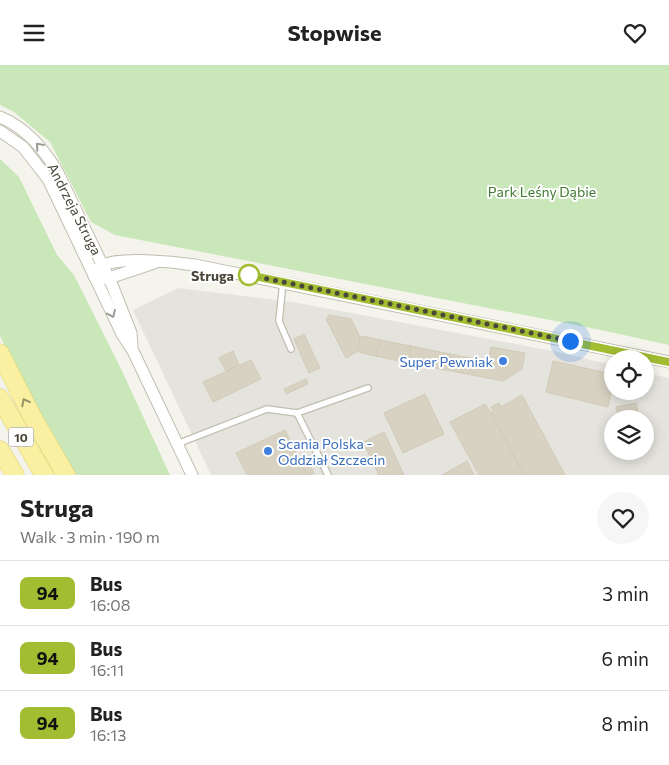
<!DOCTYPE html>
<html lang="en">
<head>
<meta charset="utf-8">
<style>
  :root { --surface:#fff; --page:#f6f6f6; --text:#222; --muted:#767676; --line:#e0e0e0 }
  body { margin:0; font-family:Commissioner,sans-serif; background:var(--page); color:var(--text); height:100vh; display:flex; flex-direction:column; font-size:19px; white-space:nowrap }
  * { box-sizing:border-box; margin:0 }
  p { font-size:16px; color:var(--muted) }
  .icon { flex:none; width:28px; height:28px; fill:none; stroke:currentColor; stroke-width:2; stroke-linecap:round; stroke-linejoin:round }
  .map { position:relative; height:410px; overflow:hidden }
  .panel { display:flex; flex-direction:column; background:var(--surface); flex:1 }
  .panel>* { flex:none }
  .badge { padding:0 10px; border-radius:8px; font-size:18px; line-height:32px }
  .tools { position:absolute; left:604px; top:285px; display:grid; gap:10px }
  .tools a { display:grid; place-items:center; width:50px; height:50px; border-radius:50%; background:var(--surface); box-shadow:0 2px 12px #0003; font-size:25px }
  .you { position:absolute; width:25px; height:25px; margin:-12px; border:4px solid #fff; border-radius:50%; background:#1a73e8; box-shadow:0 0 0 8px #1a73e833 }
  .map>.badge { position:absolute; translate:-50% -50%; box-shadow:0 0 0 2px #fff }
  .round { display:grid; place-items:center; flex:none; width:52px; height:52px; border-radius:26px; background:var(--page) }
  .head { display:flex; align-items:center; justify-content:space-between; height:85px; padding:0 20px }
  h1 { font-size:24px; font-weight:700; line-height:38px }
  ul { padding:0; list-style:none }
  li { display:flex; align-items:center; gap:15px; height:65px; padding:0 20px; border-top:1px solid var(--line) }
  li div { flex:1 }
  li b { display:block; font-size:19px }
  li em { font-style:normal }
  li .badge { min-width:55px; font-weight:700; text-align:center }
  header { display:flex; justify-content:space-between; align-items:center; height:65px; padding:0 20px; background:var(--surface); font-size:22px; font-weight:700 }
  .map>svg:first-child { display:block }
  .industrial { fill:#e5e3dd; fill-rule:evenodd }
  .green { fill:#c9e7b8 }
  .building { fill:#d7d2c2; stroke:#d1cbb6 }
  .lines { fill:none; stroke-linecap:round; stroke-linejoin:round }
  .lane-casing { stroke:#c1beaf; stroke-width:8 }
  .street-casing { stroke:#c1beaf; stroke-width:13 }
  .primary-casing { stroke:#ded271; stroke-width:19 }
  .lane { stroke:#fff; stroke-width:5.5 }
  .street { stroke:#fff; stroke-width:11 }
  .primary { stroke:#f9f0a2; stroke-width:18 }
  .oneway { stroke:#9b9a93 }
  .oneway2 { stroke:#999369 }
  .line-casing { stroke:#fff; stroke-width:11 }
  .line { stroke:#a2bd31; stroke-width:8 }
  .walk { stroke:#4a473a; stroke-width:5; stroke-dasharray:0 9 }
  .stop-dot { fill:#fff; stroke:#a2bd31; stroke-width:2.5 }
  .shop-dot { fill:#3f7fe0; stroke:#fff; stroke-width:2 }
  .labels { text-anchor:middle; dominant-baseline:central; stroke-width:4; stroke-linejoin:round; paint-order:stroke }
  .shield { fill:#fff; stroke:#807e75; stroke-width:1 }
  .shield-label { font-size:12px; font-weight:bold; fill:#4a473a }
  .park-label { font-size:14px; fill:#3e7a2f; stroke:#fff }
  .street-label { font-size:14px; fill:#4a473a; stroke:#fff }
  .stop-label { font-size:14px; font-weight:bold; fill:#4a473a; stroke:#fff; text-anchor:end }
  .shop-label { font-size:14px; fill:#366cbe; stroke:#fff; text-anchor:end }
</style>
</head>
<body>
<header><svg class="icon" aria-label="menu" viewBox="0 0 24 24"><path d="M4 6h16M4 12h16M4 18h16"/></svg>Stopwise<svg class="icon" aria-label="heart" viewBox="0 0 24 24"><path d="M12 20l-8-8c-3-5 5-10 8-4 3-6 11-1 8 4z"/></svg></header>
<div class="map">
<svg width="669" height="410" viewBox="0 0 669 410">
  <rect width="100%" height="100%" fill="#f5f4ec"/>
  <!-- industrial -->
  <path class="industrial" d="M178,223L293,237L558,287L612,300V326H645V308L669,313V410H211L133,245ZM612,354H645V386H612Z"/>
  <!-- green -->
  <g class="green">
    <polygon points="0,0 669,0 669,280 601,265 115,170 91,157 50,77 14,47 0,40"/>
    <polygon points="0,94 19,112 57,190 74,210 122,306 170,410 76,410 41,353 0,271"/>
  </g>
  <!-- building -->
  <g class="building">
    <polygon points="329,250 351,254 360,272 358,286 346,293 326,254"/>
    <polygon points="304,269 320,303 309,308 294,274"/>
    <polygon points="363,271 380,275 376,291 361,288 358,286 360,272"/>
    <polygon points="380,275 411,281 408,298 376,291"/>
    <polygon points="411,281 465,292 462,308 408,298"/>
    <polygon points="491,282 525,288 522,304 503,316 462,308 465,292 488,296"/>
    <polygon points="233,286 239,300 226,306 219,293"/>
    <polygon points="251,295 261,314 213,337 203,317"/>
    <polygon points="553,296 612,309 612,322 608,342 546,327"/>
    <polygon points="306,314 308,319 286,329 284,324"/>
    <polygon points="425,329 444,369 403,388 384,348"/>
    <polygon points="522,330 565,410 524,410 491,348 493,346 491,342 499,338 501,342"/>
    <polygon points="636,338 640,354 619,354 616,342"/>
    <polygon points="485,339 491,348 524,410 479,410 450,357"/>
    <polygon points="285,365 307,410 247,410 236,388"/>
    <polygon points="384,367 404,410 379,410 363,377"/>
    <polygon points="306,392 314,408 310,410 307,410 300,395"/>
    <polygon points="467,396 474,410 442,410"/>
  </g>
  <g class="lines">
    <defs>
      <g id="lane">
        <polyline points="283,217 279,256 291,284"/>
        <polyline points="297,348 328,410"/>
        <polyline points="177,379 267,344 297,348 368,323"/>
      </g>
      <g id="street">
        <path d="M0,52C26,63 42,82 57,106L112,220L131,268L132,281"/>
        <polyline points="0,66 23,82 48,114 122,269 133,286 192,410"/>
        <path d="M94,211C96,207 98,203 101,201C119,191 175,197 195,200L669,297"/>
        <polyline points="103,213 109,213 154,198"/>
      </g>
      <g id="primary">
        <polyline points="0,288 33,353 66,410"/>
        <polyline points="0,333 44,410"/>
        <polyline points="0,385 15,410"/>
      </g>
    </defs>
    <!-- lane casing -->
    <use href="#lane" class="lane-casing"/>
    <!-- street casing -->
    <use href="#street" class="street-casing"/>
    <!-- primary casing -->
    <use href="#primary" class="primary-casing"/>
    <!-- lane -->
    <use href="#lane" class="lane"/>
    <!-- street -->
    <use href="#street" class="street"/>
    <!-- primary -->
    <use href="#primary" class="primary"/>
  </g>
  <!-- one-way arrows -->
  <defs><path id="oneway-chevron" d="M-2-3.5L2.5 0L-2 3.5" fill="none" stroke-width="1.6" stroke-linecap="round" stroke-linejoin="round" transform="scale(1.25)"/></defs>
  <g class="oneway">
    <use href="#oneway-chevron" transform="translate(39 81) rotate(-131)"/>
    <use href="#oneway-chevron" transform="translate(112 249) rotate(65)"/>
  </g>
  <use class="oneway2" href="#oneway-chevron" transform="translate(25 337) rotate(-118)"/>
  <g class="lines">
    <defs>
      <polyline id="line" points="249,210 669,297"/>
    </defs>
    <!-- line casing -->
    <use href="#line" class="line-casing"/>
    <!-- line -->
    <use href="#line" class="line"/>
    <!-- walk -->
    <polyline class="walk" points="249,210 570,276"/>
  </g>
  <!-- markers -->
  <circle class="stop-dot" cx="249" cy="210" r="10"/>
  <g class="shop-dot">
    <circle cx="503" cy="296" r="5"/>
    <circle cx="268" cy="386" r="5"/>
  </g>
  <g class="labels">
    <!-- shield labels -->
    <rect class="shield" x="8.5" y="362.5" width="25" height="19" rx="4"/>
    <g class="shield-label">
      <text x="21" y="372">10</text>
    </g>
    <!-- park labels -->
    <g class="park-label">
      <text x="542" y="126">Park Leśny Dąbie</text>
    </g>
    <!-- street labels -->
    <g class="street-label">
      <text transform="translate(75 144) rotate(63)">Andrzeja Struga</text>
    </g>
    <!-- stop labels -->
    <g class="stop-label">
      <text x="234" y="210">Struga</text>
    </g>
    <!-- shop labels -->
    <g class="shop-label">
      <text x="493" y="296">Super Pewniak</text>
      <text x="278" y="378" text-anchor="start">Scania Polska -<tspan x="278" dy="16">Oddział Szczecin</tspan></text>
    </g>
  </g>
</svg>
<div class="tools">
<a><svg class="icon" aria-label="locate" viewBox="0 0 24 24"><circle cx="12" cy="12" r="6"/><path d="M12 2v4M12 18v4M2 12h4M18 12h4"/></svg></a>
<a><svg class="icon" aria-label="layers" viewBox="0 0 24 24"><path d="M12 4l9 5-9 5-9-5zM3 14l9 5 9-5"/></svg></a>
</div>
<div class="you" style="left:570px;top:276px"></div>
</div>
<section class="panel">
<div class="head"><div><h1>Struga</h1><p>Walk · 3 min · 190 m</p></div><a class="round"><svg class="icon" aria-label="heart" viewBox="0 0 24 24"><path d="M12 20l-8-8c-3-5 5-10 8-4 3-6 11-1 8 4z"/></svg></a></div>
<ul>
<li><span class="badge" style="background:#a2bd31;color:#111">94</span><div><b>Bus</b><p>16:08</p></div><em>3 min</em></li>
<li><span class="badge" style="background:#a2bd31;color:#111">94</span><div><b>Bus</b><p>16:11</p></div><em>6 min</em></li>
<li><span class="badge" style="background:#a2bd31;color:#111">94</span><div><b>Bus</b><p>16:13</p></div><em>8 min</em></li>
</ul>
</section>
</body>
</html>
